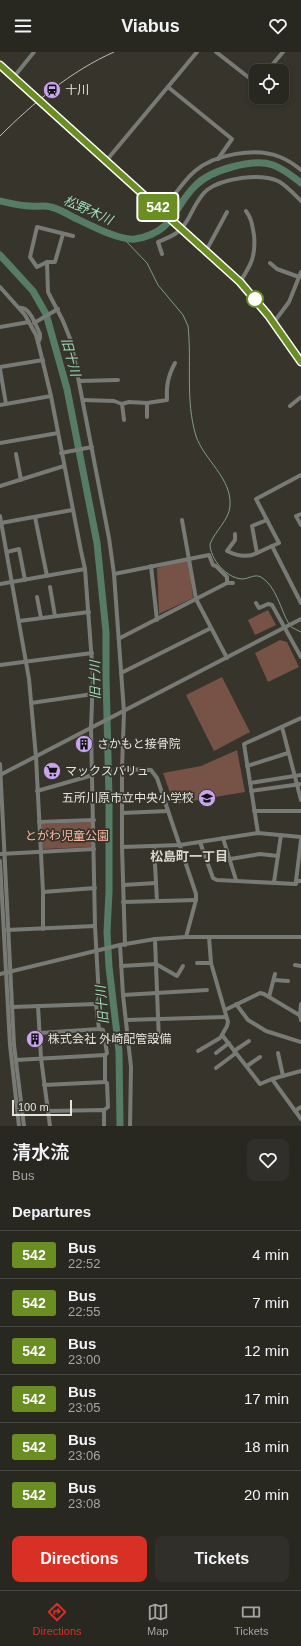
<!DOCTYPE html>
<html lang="en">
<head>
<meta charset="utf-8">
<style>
  :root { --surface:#282720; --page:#302f29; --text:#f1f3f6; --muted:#a5a5a5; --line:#44443e; --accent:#d93025 }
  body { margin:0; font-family:Helvetica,"Noto Sans JP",sans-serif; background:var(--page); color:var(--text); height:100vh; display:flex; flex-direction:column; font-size:15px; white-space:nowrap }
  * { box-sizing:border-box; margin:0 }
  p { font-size:13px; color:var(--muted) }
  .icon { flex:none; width:22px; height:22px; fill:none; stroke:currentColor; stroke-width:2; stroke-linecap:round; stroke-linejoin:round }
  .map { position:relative; height:1074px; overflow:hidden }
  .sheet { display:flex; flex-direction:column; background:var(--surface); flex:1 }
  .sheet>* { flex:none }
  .badge { padding:0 8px; border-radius:3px; font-size:14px; line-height:26px }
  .buttons { position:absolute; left:249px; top:12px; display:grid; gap:8px }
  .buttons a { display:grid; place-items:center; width:40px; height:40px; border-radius:8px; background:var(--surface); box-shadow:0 2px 6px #0003,0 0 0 1px var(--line); font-size:20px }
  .scale { position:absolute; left:12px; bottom:10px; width:60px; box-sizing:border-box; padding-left:4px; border:2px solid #e4e3dd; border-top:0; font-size:11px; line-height:14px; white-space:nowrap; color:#e4e3dd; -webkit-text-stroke:3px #36342b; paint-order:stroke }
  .map>.badge { position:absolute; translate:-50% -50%; box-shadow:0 0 0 2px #fff }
  h2 { padding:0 12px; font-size:15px; line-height:36px }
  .round { display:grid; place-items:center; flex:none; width:42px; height:42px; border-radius:8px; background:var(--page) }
  .headline { display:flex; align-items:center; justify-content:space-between; height:68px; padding:0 12px }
  h1 { font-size:19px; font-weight:600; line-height:30px }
  .primary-button { display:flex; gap:8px; margin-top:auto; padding:8px 12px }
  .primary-button a { flex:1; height:46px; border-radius:8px; background:var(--accent); color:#fff; font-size:16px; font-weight:600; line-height:46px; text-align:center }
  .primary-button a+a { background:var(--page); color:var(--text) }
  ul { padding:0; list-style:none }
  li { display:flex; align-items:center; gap:12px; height:48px; padding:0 12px; border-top:1px solid var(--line) }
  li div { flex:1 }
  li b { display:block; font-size:15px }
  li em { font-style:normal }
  li .badge { min-width:44px; font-weight:700; text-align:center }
  header { display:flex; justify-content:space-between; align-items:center; height:52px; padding:0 12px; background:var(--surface); font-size:18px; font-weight:600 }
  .tabs { display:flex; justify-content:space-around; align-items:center; height:56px; border-top:1px solid var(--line); background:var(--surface); font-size:11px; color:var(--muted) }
  .tabs a { display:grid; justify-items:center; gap:2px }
  .tabs .selected { color:var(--accent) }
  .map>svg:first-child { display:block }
  .green { fill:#765247 }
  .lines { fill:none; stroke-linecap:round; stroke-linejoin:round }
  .stream { stroke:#819b8a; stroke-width:1 }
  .river { stroke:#577c66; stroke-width:7 }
  .minor { stroke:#787a76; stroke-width:4 }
  .rail { stroke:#bdbcb5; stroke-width:1 }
  .line-casing { stroke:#fff; stroke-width:9 }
  .line { stroke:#6b8e23; stroke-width:6 }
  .stop-dot { fill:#fff; stroke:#6b8e23; stroke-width:2 }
  .labels { text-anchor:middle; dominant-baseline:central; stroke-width:3.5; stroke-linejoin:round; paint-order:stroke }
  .poi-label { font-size:12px; fill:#e4e3dd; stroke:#36342b; text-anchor:start }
  .park-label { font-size:12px; fill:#fcb7a3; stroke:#36342b }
  .water-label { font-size:13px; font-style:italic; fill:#9edfb9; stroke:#36342b }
  .neighbourhood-label { font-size:13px; font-weight:bold; fill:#dbd8cd; stroke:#36342b }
</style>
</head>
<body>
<header><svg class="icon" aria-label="menu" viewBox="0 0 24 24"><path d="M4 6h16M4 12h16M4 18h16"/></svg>Viabus<svg class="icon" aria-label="heart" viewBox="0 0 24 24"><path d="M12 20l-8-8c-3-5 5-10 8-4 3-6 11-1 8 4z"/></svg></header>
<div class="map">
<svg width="301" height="1074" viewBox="0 0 301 1074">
  <rect width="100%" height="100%" fill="#36342b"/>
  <!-- green -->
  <g class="green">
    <polygon points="189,507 193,546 159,562 157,516"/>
    <polygon points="268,558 276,573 255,583 248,568"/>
    <polygon points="280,588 287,590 299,615 268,630 255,601"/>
    <polygon points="222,625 250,680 214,699 186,643"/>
    <polygon points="237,698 245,740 174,752 163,721 201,714"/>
    <polygon points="91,770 92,795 43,797 41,772"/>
  </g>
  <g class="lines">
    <!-- stream -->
    <g class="stream">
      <path d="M124,187L147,211L158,233L183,263L188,274C192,310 185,348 196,384C204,408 232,426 230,454C229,468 215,479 210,492C210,507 227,527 243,527C250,526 255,522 261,525C277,535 280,557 289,572"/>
      <polyline points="291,575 301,580"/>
    </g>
    <!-- river -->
    <g class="river">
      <path d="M0,149C10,151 20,154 30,154C37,155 44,153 51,155C59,157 66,161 73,165C88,172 119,189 135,187C174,181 173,155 196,133C211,118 253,106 273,113C284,117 292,124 301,131"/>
      <polyline points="0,203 33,239 46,262 67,337 97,491 106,580 106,624 109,746 109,840 107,880 109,915 119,999 120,1074"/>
    </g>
    <!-- minor -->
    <g class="minor">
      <polyline points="216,0 252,28 256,29"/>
      <polyline points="0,13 240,230 268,263 301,310"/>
      <polyline points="267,19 283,0"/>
      <polyline points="13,26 34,0"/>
      <polyline points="168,35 232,87 218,107"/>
      <polyline points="106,109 197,0"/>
      <path d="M162,159C173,146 182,130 195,119C215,102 256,95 280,105C288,108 295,113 301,118"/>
      <polyline points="73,184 37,175 30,205 37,215 47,210 48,240 63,269 71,289 109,486 114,522 124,660 122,717 122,795 125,893"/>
      <polyline points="206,199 227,160"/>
      <path d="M162,202L158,190C165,187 177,183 182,176C192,164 195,148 207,138C223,126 260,121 278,129C286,133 294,142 301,149"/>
      <polyline points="47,210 55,210 63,182"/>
      <polyline points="270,211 277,217 299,225"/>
      <path d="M240,230C251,213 256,204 254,183C252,173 252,167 246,159"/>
      <polyline points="0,235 25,263 36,283 39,294 51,344 81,499 85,517 93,624 91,676 95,874 99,946 96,952"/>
      <path d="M19,256C30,254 36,274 40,282V286L38,291"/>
      <polyline points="274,270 289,250 301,220"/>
      <polyline points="34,271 58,257"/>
      <polyline points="0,275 29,270"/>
      <polyline points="0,315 43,308"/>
      <polyline points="0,317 6,352"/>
      <polyline points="79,329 118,328"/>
      <path d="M83,348L114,349L122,352L129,350L147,351L167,348C166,334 168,324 175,311"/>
      <polyline points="147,351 147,365"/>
      <polyline points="122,352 124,368"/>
      <polyline points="0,353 51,344"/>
      <polyline points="290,354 301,345"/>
      <polyline points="0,391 58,381"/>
      <polyline points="61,401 92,395"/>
      <polyline points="16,402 21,428"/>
      <polyline points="301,423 256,447 279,491 272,494 301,551"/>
      <polyline points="0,434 64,414"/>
      <polyline points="301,462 296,464 301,473"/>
      <polyline points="0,464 29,627 36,705 43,840 43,877"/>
      <polyline points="35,465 47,524"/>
      <polyline points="182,468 196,547 227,606"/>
      <polyline points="1,471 72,458"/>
      <path d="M235,482V488L227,499C237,504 247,506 257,501L252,474L267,468"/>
      <polyline points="7,500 19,497 25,528"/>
      <polyline points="257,501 272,494"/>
      <polyline points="151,514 157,568"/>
      <polyline points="114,522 209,503 213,513 216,514 227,525 227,531 233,531"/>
      <polyline points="0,532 85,517"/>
      <polyline points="50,535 55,564"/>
      <polyline points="37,545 41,566"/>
      <polyline points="256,551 259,556 268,552 272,553 301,605"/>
      <polyline points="19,569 89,560"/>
      <polyline points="120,586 227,531"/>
      <polyline points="0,613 92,601"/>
      <polyline points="121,621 211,576"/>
      <polyline points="31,651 93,642"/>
      <polyline points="282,675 301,748"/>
      <polyline points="0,712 14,993 24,1074"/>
      <polyline points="247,714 288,701"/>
      <polyline points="122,717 151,718 157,726 196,842 196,848 186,885"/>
      <polyline points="0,723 301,567"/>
      <polyline points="250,731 301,723"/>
      <polyline points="37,739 93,723"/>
      <polyline points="251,739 301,732"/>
      <polyline points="254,759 301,759"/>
      <polyline points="122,761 168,759"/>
      <polyline points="39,770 94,768"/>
      <polyline points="258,781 244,692 301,666"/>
      <polyline points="223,786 236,828"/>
      <polyline points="200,790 213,826 217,828 296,832 296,829 301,829"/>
      <polyline points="154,794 157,849"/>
      <polyline points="122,795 180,793 258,781 301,785"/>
      <polyline points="0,802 94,797"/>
      <polyline points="230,807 260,802 278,804"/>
      <polyline points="0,809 10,993 19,1074"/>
      <polyline points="296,829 301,788"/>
      <polyline points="274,830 281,783"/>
      <polyline points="123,833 156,831"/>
      <polyline points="43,840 95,836"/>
      <polyline points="123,850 196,848"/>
      <polyline points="7,878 95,874"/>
      <polyline points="209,885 211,911 228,970 227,974 222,983 260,1032 272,1027 301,1019"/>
      <polyline points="155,887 159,990"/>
      <polyline points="120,893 123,943 131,1015 130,1074"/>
      <polyline points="197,911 211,911"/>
      <polyline points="295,913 301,914"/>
      <polyline points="121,914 156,912 177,924 183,914"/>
      <polyline points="0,922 120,893 155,887 186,885 301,885"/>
      <polyline points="274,928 288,929"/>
      <polyline points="123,943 207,938"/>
      <polyline points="269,945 275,922"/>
      <polyline points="236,952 248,968 266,979 301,990"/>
      <polyline points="301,952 300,963 301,968"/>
      <polyline points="38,954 41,1006 50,1074"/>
      <polyline points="13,955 96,952 99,977 40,981"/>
      <polyline points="225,958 260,941 264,942 301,964"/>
      <polyline points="126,968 226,965"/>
      <polyline points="99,977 103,978 107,1001 105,1003"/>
      <polyline points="198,999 220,986 222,983"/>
      <polyline points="234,999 249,989"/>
      <polyline points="216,1001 229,991"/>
      <polyline points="278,1001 283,1024"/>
      <polyline points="16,1008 105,1003 105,1030 44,1033"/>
      <polyline points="247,1014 260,1005"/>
      <polyline points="216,1016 236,1001"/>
      <polyline points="272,1027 301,1067"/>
      <polyline points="104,1058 108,1055 107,1031 105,1030"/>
      <polyline points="48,1059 104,1058 104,1074"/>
      <polyline points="295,1059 301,1055"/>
    </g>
    <!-- rail -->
    <path class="rail" d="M0,84C33,51 71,19 114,0"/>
  </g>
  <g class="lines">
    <defs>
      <polyline id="line" points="0,13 240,230 268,263 301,310"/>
    </defs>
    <!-- line casing -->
    <use href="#line" class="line-casing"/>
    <!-- line -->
    <use href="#line" class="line"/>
  </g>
  <!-- icons -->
  <defs>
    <symbol id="station-disc" viewBox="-11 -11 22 22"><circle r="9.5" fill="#c9a5ee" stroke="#36342b"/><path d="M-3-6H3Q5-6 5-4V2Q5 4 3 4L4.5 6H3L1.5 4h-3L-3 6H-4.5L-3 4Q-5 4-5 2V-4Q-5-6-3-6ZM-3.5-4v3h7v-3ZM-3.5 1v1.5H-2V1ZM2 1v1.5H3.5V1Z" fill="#111"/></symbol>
    <symbol id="building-disc" viewBox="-11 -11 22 22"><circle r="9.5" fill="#c9a5ee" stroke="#36342b"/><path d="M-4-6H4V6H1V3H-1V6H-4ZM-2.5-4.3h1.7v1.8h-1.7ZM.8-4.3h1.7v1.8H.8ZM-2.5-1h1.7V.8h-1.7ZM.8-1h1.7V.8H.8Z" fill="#111"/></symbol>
    <symbol id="supermarket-disc" viewBox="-11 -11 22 22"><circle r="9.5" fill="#c9a5ee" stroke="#36342b"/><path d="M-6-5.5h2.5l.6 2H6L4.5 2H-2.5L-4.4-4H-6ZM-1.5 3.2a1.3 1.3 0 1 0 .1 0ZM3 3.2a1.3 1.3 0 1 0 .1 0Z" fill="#111"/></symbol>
    <symbol id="school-disc" viewBox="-11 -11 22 22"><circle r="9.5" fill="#c9a5ee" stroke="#36342b"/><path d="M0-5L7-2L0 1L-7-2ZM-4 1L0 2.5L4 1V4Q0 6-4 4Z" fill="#111"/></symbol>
  </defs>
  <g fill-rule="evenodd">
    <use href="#station-disc" x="42" y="28" width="20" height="20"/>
    <use href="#building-disc" x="74" y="682" width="20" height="20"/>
    <use href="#supermarket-disc" x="42" y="709" width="20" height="20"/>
    <use href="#school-disc" x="197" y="736" width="20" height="20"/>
    <use href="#building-disc" x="25" y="977" width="20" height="20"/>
  </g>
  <!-- markers -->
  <circle class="stop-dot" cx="255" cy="247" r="8"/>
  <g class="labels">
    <!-- poi labels -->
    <g class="poi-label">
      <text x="65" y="38">十川</text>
      <text x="97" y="692">さかもと接骨院</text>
      <text x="65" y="719">マックスバリュ</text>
      <text x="194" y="746" text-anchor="end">五所川原市立中央小学校</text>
      <text x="48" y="987">株式会社 外崎配管設備</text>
    </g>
    <!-- park labels -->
    <g class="park-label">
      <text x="67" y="784">とがわ児童公園</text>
    </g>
    <!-- water labels -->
    <g class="water-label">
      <text transform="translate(88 158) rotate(24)">松野木川</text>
      <text transform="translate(71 305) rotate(75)">旧十川</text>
      <text transform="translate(95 628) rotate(-91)">旧十川</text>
      <text transform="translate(102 953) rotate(-95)">旧十川</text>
    </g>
    <!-- neighbourhood labels -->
    <g class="neighbourhood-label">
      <text x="189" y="804">松島町一丁目</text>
    </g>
  </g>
</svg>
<div class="buttons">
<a><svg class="icon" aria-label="locate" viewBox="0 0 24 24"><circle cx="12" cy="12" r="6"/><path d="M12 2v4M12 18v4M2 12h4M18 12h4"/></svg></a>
</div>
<div class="scale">100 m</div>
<b class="badge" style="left:158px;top:155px;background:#6b8e23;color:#fff">542</b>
</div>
<section class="sheet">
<div class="headline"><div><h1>清水流</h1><p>Bus</p></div><a class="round"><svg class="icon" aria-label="heart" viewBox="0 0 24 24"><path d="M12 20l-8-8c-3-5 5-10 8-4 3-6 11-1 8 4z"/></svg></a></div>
<h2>Departures</h2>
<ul>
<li><span class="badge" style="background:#6b8e23;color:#fff">542</span><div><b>Bus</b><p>22:52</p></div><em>4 min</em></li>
<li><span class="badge" style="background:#6b8e23;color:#fff">542</span><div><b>Bus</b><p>22:55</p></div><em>7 min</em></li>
<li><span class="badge" style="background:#6b8e23;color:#fff">542</span><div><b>Bus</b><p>23:00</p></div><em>12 min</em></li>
<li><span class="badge" style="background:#6b8e23;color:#fff">542</span><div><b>Bus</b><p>23:05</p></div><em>17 min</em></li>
<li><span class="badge" style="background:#6b8e23;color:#fff">542</span><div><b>Bus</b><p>23:06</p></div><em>18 min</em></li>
<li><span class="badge" style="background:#6b8e23;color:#fff">542</span><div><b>Bus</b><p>23:08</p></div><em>20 min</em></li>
</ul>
<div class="primary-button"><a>Directions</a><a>Tickets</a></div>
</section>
<nav class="tabs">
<a class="selected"><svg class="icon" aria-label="directions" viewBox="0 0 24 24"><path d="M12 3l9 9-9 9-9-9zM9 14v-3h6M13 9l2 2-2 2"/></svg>Directions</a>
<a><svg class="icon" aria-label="map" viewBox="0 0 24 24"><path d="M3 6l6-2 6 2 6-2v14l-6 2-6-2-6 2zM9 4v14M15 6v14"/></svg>Map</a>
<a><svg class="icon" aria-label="tickets" viewBox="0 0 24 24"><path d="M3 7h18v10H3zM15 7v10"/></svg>Tickets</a>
</nav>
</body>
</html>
